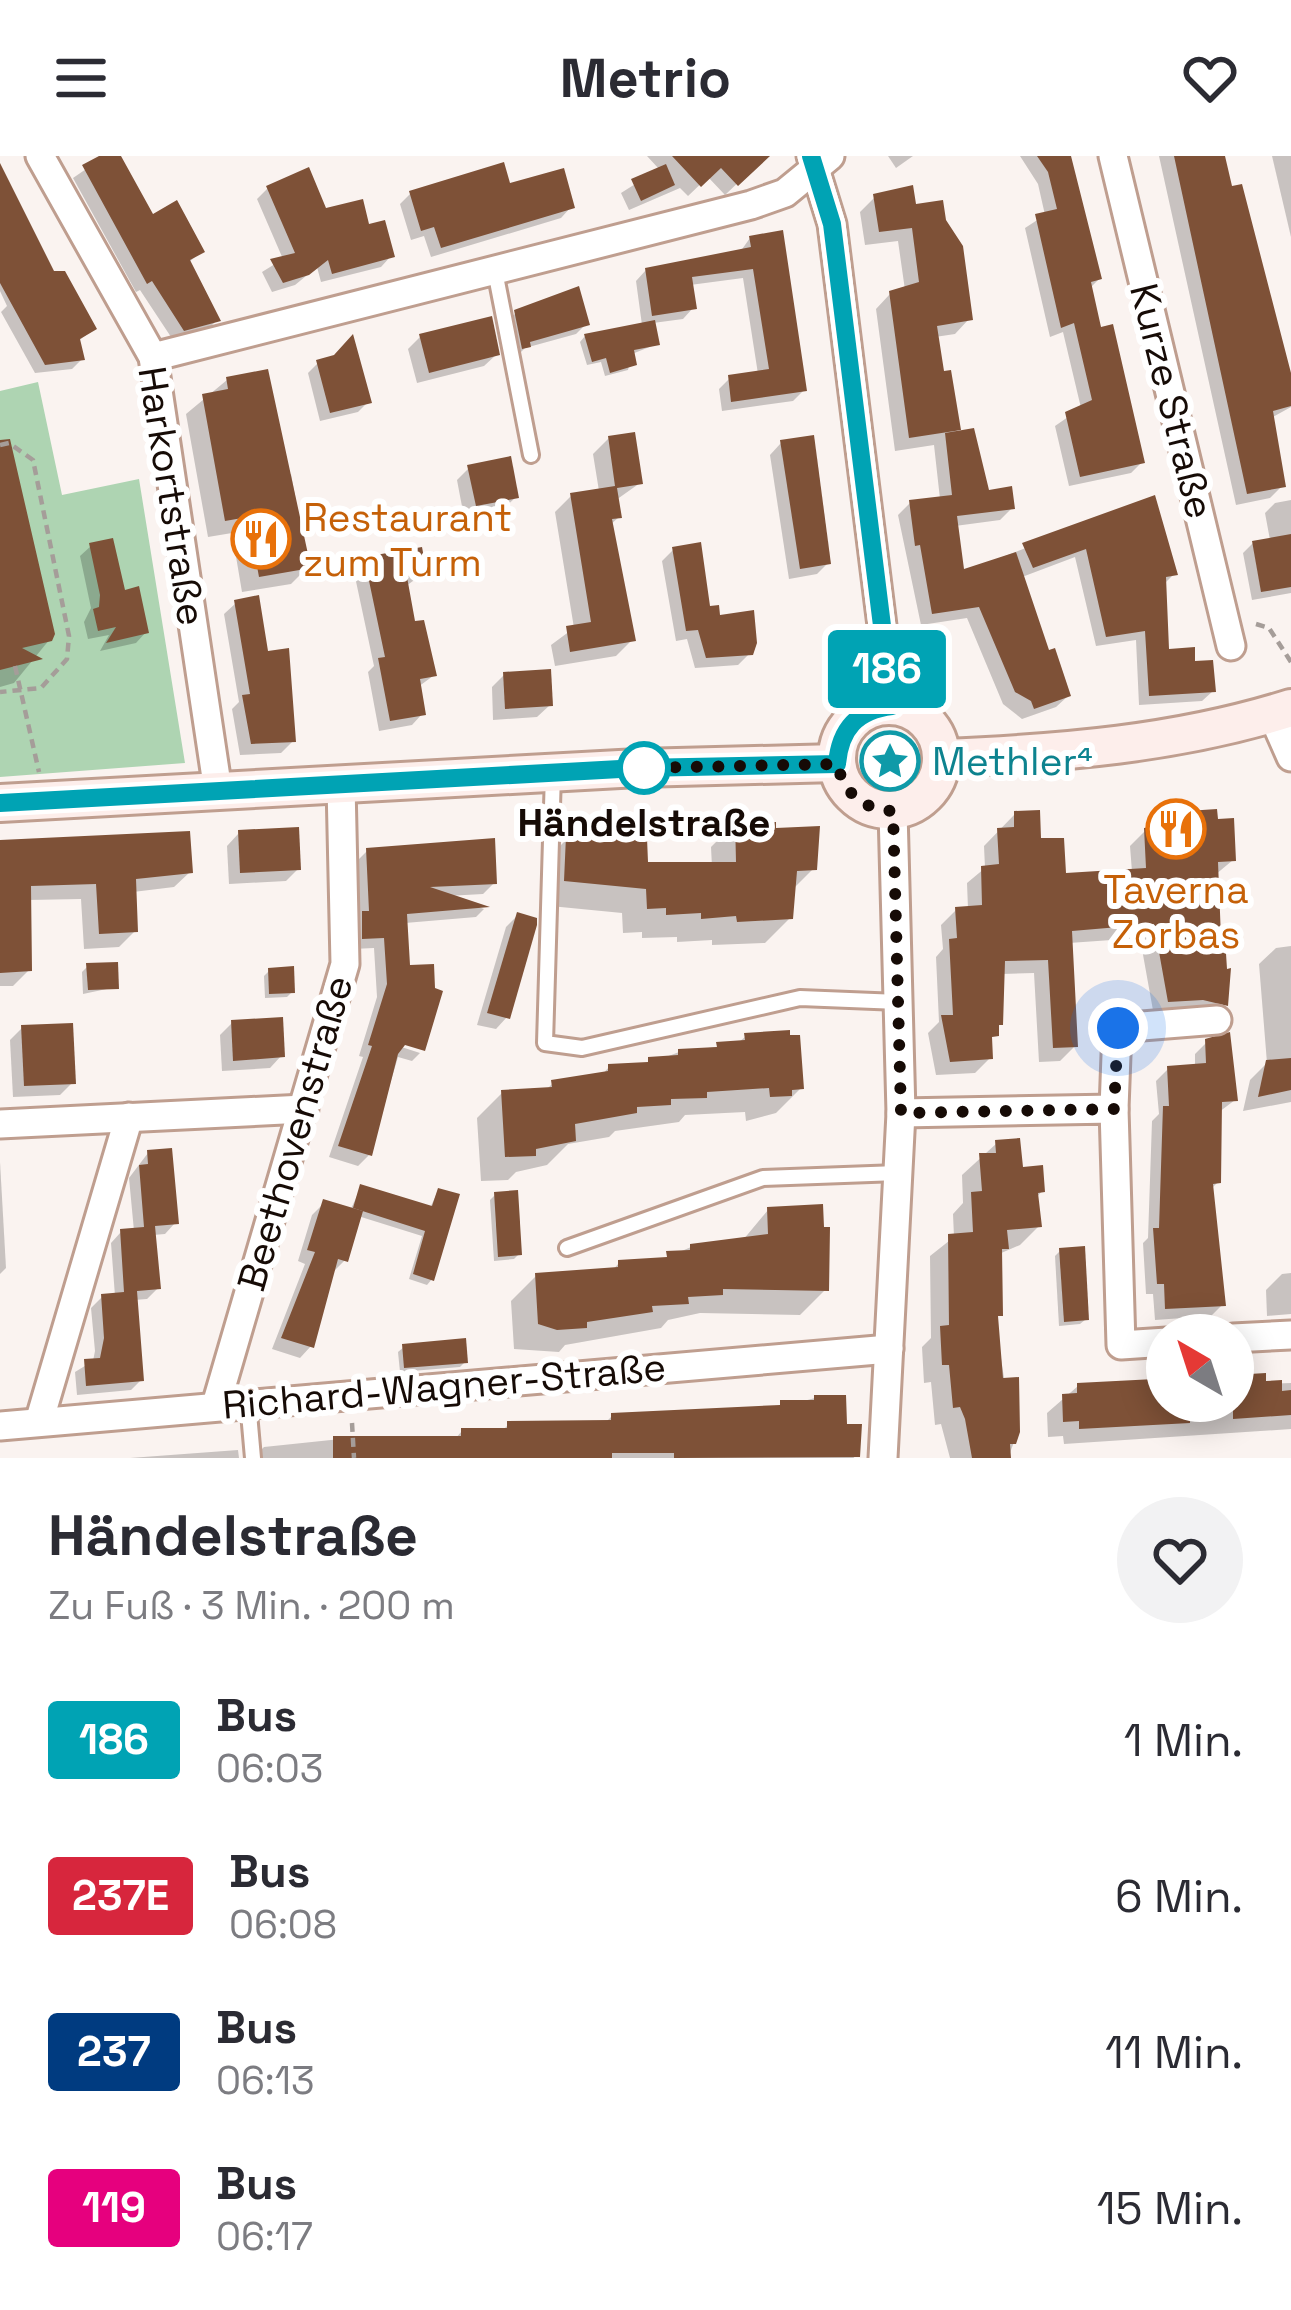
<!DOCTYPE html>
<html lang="de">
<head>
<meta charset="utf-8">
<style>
  :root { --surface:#fff; --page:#f2f2f3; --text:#2b2b33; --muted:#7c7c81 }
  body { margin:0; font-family:"Space Grotesk",sans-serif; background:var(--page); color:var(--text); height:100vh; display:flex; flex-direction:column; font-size:45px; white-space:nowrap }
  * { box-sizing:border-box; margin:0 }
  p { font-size:39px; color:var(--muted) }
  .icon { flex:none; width:66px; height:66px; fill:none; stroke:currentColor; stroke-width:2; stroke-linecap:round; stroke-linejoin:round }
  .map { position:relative; height:1302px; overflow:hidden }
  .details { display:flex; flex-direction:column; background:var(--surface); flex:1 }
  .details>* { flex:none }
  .badge { padding:0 24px; border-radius:9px; font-size:42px; line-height:78px }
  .needle { width:78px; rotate:321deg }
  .tools { position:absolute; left:1146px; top:1158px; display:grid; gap:24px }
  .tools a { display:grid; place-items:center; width:108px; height:108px; border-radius:50%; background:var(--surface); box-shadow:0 6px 30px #0003; font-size:60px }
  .you { position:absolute; width:60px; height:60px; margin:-30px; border:9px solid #fff; border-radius:50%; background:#1a73e8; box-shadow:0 0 0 18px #1a73e833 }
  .map>.badge { position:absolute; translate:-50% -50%; box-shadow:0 0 0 6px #fff }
  .round { display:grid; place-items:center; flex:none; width:126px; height:126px; border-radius:63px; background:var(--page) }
  .headline { display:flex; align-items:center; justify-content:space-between; height:204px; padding:0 48px }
  h1 { font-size:57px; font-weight:700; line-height:90px }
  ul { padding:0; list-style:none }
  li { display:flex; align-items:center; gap:36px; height:156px; padding:0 48px }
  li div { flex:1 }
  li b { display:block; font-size:45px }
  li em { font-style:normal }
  li .badge { min-width:132px; font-weight:700; text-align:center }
  header { display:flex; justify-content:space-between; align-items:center; height:156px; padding:0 48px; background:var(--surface); font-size:54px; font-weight:700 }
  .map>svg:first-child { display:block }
  .green { fill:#aed4b2 }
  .shadow { fill:#0003 }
  .building { fill:#7e5137 }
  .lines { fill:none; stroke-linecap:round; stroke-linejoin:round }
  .service-casing { stroke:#bf9e8f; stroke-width:20 }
  .minor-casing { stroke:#bf9e8f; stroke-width:33 }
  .secondary-casing { stroke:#bf9e8f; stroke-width:42 }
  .path { stroke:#a59d99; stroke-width:4.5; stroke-dasharray:9 6; stroke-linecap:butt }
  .service { stroke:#fff; stroke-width:14 }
  .minor { stroke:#fff; stroke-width:27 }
  .secondary { stroke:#fdeeeb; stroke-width:36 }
  .line-casing { stroke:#fff; stroke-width:27 }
  .line { stroke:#00a3b4; stroke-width:18 }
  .walk { stroke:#160b06; stroke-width:12; stroke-dasharray:0 21.6 }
  .stop-dot { fill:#fff; stroke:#00a3b4; stroke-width:6 }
  .labels { text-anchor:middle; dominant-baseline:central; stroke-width:12; stroke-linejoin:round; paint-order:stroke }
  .street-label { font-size:39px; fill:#160b06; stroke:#fff }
  .food-label { font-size:39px; fill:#c56008; stroke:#fff; text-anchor:start }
  .culture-label { font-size:39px; fill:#0d838f; stroke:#fff; text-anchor:start }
  .stop-label { font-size:39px; font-weight:bold; fill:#160b06; stroke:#fff }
</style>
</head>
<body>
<header><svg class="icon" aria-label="menu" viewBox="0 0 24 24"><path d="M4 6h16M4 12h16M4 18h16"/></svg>Metrio<svg class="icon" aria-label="heart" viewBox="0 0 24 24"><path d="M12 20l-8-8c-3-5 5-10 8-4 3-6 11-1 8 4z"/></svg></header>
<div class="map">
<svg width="1291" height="1302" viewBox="0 0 1291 1302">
  <rect width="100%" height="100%" fill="#faf3f0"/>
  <!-- green -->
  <polygon class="green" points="38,226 62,339 139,323 185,607 0,621 0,235"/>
  <!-- shadow -->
  <g class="shadow">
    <polygon points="105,0 118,0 151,62 202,95 188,107 217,164 206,175 173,184 140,134 136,136 73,22"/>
    <polygon points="647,0 762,0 764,2 725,39 708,21 688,40 680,32 629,54 621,37 659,13"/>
    <polygon points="888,0 913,0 896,12"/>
    <polygon points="1020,0 1068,0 1099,123 1089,133 1142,306 1131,317 1069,330 1055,270 1081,252 1063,176 1050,181 1025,72 1045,59 1038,28"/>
    <polygon points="1159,0 1222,0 1291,233 1291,251 1271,262 1282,330 1270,342 1236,349"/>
    <polygon points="1272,0 1291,0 1291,81"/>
    <polygon points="508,30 571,51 561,62 431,101 424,80 411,84 400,48 410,38"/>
    <polygon points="267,33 367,71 391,100 381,111 321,126 317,111 295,129 272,136 262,116 283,103 257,43"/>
    <polygon points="875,41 913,51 969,163 955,178 935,181 958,273 952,279 987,337 1012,352 1000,364 955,370 961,417 1153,343 1174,418 1163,429 1166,496 1192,508 1213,535 1202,545 1139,549 1136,484 1096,490 1075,401 1022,421 1047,498 1068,540 1056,551 1022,563 1003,548 967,462 921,469 898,359 910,347 940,343 934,289 895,295 876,153 890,138 905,134 898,85 865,89 860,56"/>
    <polygon points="0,43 94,173 77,186 82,203 72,213 35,217 1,156 7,150 0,135"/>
    <polygon points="750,82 804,234 793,245 722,255 719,233 730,222 758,218 743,122 690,129 693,152 683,163 653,167 657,188 632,198 628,214 605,220 601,206 587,209 580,186 585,180 642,169 636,125 646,114 740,96"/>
    <polygon points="516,157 586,168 576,178 525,192 517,200 505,167"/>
    <polygon points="420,181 497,198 484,210 417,227 408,193"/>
    <polygon points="318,207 368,246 358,256 320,265 308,217"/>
    <polygon points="227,224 284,319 291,318 308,411 291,428 242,436 232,377 208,381 186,258"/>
    <polygon points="609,282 640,327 616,344 619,361 610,369 632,484 616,500 555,510 551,489 574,472 555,356 571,340 599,335 593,298"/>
    <polygon points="781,287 828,407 817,418 789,423 770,299"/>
    <polygon points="469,312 516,341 503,353 464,361 457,324"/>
    <polygon points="0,317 50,483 14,527 0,531"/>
    <polygon points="1291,344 1291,437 1252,444 1243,397 1253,387 1270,384 1265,357 1275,347"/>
    <polygon points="91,390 146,476 136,487 100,495 109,479 88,483 84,466 91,452 80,400"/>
    <polygon points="673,394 717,462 750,497 738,509 695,512 687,483 676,485 662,405"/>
    <polygon points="365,404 424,417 406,430 413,468 433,520 418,531 423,557 412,569 379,575 368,516 374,510 354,416"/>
    <polygon points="236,447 266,498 293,585 281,597 240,599 232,553 239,546 224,458"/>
    <polygon points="504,519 550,549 537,561 493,564 492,531"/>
    <polygon points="1015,658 1063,721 1132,716 1130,690 1160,660 1233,704 1215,719 1225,849 1210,864 1154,860 1140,782 1069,787 1075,890 1060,905 1039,906 1034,817 1002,818 1000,868 989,886 990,902 975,917 936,919 928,877 939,866 936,801 943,793 941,769 956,754 968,753 967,727 985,712 984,690"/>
    <polygon points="736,666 756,670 814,712 792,734 790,762 765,787 712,789 712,784 677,786 677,781 642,782 642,776 623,777 622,757 540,749 542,708 567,683 645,709 712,711 711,691"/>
    <polygon points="239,677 298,713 286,725 229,728 227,690"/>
    <polygon points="0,686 190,716 174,731 133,736 135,775 119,791 84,793 81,743 28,744 29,814 13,830 0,830"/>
    <polygon points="367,695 494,727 483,738 447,740 484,753 476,761 405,767 407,812 423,894 391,882 389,887 420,897 412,905 398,901 369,999 358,1010 329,1001 363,901 359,900 377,841 374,792 353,793 352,769 359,762 356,706"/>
    <polygon points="517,760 507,861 496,873 477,869 506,771"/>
    <polygon points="1291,790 1291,946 1243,955 1250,924 1267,907 1259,808 1276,792"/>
    <polygon points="88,810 116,831 83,838 82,816"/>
    <polygon points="269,815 292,836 287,841 265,842 264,820"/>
    <polygon points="232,867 282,899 270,912 222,915 220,879"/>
    <polygon points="22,872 73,926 60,939 13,941 10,884"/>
    <polygon points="746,880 801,932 776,957 746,965 745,956 685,959 679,966 615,975 609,981 568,988 547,1009 516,1016 508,1024 481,1025 477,962 502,937 546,934 553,927 601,920 609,911 643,910 679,896 737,888"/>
    <polygon points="1207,886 1235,944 1219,956 1218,1026 1210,1034 1223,1148 1211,1160 1155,1164 1153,1138 1146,1138 1143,1087 1148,1082 1152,965 1159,958 1156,925 1168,913 1195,911 1195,898"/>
    <polygon points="997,987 1042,1035 1036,1042 1039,1070 1020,1089 999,1098 1000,1158 995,1164 1014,1286 1008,1302 950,1302 941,1268 935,1269 931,1226 924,1227 922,1191 931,1182 930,1100 954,1081 953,1058 963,1047 962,1019"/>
    <polygon points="148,997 175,1067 165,1078 153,1079 158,1132 147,1143 134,1144 141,1224 131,1234 77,1239 75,1216 93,1205 95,1195 91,1152 102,1141 115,1140 111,1087 121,1076 134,1075 129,1022"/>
    <polygon points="0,1006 6,1112 0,1118"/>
    <polygon points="361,1031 430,1052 438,1035 432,1123 427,1129 409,1123 422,1080 358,1060 345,1104 333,1116 311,1190 300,1202 272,1193 305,1108 298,1105 312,1059 324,1047 350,1055"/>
    <polygon points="495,1039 519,1098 514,1103 494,1105 490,1044"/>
    <polygon points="768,1054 826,1133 800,1159 700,1157 668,1164 661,1172 565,1189 559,1196 514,1193 511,1145 536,1120 612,1115 619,1107 661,1104 691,1091 743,1084"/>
    <polygon points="1060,1095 1086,1163 1080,1168 1059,1170 1055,1100"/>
    <polygon points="1291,1117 1291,1158 1267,1160 1266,1134 1282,1118"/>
    <polygon points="404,1191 465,1206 460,1211 400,1216 398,1196"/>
    <polygon points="1233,1222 1263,1228 1291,1227 1291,1273 1064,1288 1063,1280 1048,1281 1047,1257 1078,1230 1167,1225 1167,1245 1233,1245"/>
    <polygon points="815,1242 844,1271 854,1302 253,1302 264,1291 350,1282 455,1283 462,1275 502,1275 509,1268 605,1267 612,1260 777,1252"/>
    <polygon points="238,1294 239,1302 130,1302"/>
  </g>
  <!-- building -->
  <g class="building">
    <polygon points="99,0 121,0 153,58 177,44 205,96 190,104 221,165 184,175 152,125 147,128 82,9"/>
    <polygon points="672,0 770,0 738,30 721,12 701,31"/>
    <polygon points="1037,0 1071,0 1102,123 1091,126 1101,171 1113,168 1145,307 1080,321 1065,256 1092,244 1074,167 1061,172 1035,58 1057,53 1048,16"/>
    <polygon points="1174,0 1225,0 1232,30 1242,28 1291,217 1291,250 1273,255 1286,331 1247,338"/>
    <polygon points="504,6 510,27 564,12 575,52 441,92 434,71 421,75 409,35"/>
    <polygon points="0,7 54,115 65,115 97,173 80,183 85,204 45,209 0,127"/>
    <polygon points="666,8 675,29 641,45 631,23"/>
    <polygon points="309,11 326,52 363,43 369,68 385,64 395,101 332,118 328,104 309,119 283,127 270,103 295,97 266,30"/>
    <polygon points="913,29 916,48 943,44 946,64 963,90 973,164 937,170 944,215 951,214 961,274 909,282 889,135 919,126 912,72 879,76 873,38"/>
    <polygon points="783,74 807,235 731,246 728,219 769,213 753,113 692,121 697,153 652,160 645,112 751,91 749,80"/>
    <polygon points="579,130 590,169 530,186 531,191 522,193 514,154"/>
    <polygon points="492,160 500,199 429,217 419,178"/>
    <polygon points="655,164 660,189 634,194 637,209 610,217 606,202 592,206 584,178"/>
    <polygon points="353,178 372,247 330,257 316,204 334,199"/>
    <polygon points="268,213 311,412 259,421 248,361 225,365 202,238 228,233 226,221"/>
    <polygon points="974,272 989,334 1012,330 1015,353 957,360 964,413 1016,396 1049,494 1055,492 1071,540 1034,553 1031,545 1015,536 979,451 932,458 920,389 915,390 909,344 952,339 945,277"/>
    <polygon points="635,276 643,328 617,332 622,362 612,363 636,485 570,496 566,470 591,466 570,337 615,330 608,280"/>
    <polygon points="814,279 831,408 800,413 780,284"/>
    <polygon points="10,283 55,478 52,485 22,492 43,503 0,514 0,284"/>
    <polygon points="511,300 519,342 476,350 467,309"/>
    <polygon points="1155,339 1178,419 1166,421 1169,493 1195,491 1195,505 1213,504 1216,536 1149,540 1145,475 1106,481 1086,393 1033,412 1022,387"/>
    <polygon points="1291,378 1291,431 1261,436 1252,385"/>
    <polygon points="113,382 125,434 139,430 149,477 106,487 116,471 98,475 93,453 99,451 100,439 89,387"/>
    <polygon points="701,386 710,450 719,449 720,459 754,454 757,487 753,499 706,502 698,474 686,475 672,391"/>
    <polygon points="422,391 427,418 407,421 415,465 424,464 437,520 420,523 426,559 390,565 378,502 385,501 364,401"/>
    <polygon points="259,439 268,495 289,492 296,586 251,588 242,539 250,538 234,444"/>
    <polygon points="551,513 553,550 505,553 503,516"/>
    <polygon points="1217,653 1218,663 1234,662 1236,705 1218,706 1221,782 1225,782 1227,813 1231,812 1228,850 1203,844 1168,846 1154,768 1072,775 1078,891 1053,892 1048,804 1005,805 1003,869 999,869 999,880 992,881 993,903 950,906 941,859 953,859 949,783 957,782 955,751 982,749 981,710 999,708 997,672 1014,671 1014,655 1040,654 1041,682 1064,682 1066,717 1146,712 1144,672 1157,670 1158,657"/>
    <polygon points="758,662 758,667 776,666 776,672 820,670 817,714 797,715 793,763 737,766 736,760 701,763 701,757 666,759 666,752 647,753 646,733 564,725 566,680 647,682 648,706 736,706 735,663"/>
    <polygon points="299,671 301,714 240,717 238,674"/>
    <polygon points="190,675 193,717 136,723 138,776 99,778 96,728 31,730 32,815 0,817 0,684"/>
    <polygon points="495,682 497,728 430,731 490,751 407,758 410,809 434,808 435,832 443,835 425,895 405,889 398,898 372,1000 338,990 372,890 368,889 387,828 384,782 362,783 362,755 369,755 366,692"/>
    <polygon points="517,756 537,762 537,769 510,863 487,857"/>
    <polygon points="118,806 119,833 88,834 86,807"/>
    <polygon points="294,810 295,837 269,838 268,812"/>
    <polygon points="283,861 285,901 233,905 231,864"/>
    <polygon points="73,867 76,928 24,930 21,869"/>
    <polygon points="790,874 790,879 800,879 804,933 792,934 792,940 770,941 769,932 707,936 707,942 671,943 671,949 637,951 637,957 575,968 576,985 536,993 536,1000 505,1001 501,934 552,931 551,924 608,915 608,908 648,906 648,901 678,899 678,893 717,891 716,886 745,884 744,877"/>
    <polygon points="1230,876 1238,945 1222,946 1221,1027 1213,1028 1226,1150 1165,1153 1164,1128 1157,1128 1153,1072 1159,1072 1163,950 1169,950 1167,910 1206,907 1205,883"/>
    <polygon points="1291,902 1291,934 1258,941 1266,904"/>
    <polygon points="1020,982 1023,1011 1043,1009 1045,1036 1038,1037 1042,1071 1007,1074 1009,1093 1002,1093 1003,1160 998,1160 1003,1222 1019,1221 1020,1276 1016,1288 1010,1288 1011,1302 972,1302 965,1263 960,1251 953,1252 949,1209 942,1209 940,1170 949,1169 948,1078 973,1076 971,1036 982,1035 979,997 996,997 995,984"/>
    <polygon points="172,992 179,1068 155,1070 161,1133 137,1135 144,1225 86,1230 84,1203 100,1202 104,1182 101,1138 124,1136 120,1073 144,1071 139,1009 148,1008 147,994"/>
    <polygon points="360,1028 432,1050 438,1032 460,1038 434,1125 413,1118 425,1075 353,1052"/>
    <polygon points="518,1034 522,1099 498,1101 494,1036"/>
    <polygon points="323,1043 363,1055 348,1106 338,1103 314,1192 281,1182 315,1096 307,1094"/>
    <polygon points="823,1048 824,1071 830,1071 829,1135 723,1133 723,1139 688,1141 689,1148 652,1150 653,1156 587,1166 587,1172 557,1174 538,1168 535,1117 618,1111 618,1104 667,1101 666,1095 690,1094 690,1088 768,1078 767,1051"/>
    <polygon points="1085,1090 1089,1164 1064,1166 1059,1092"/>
    <polygon points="466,1182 468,1207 404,1212 402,1188"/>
    <polygon points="1266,1217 1266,1225 1282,1224 1282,1235 1291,1234 1291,1259 1233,1263 1233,1219"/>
    <polygon points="1155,1223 1155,1232 1167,1231 1167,1245 1189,1245 1190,1267 1079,1273 1079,1265 1063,1266 1062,1238 1077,1237 1077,1227"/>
    <polygon points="814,1239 846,1239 847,1268 862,1268 860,1301 674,1302 674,1297 612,1297 612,1302 333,1302 333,1280 461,1280 461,1272 507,1272 507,1265 611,1264 611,1257 780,1249 780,1244 814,1244"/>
  </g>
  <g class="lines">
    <defs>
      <g id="service">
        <polyline points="495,115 531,299"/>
        <polyline points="553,617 545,887 582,892 800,842 899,846"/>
        <polyline points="567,1092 763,1022 898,1017"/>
        <polyline points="248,1246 253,1302"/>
      </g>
      <g id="minor">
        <polyline points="40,0 153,201 218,635"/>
        <polyline points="811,0 832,68 892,550"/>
        <polyline points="1113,0 1231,490"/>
        <polyline points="153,201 751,49 785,37 830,0"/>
        <polyline points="1272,558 1291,601"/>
        <polyline points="1114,953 1117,872 1217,864"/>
        <polyline points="901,957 1114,953 1121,1189 1167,1186"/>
        <polyline points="0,968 304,953"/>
        <polyline points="1233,1182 1291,1179"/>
        <polyline points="216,1249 345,808 341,629"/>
        <polyline points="39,1266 129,961"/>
        <polyline points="0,1270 889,1193"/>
        <polyline points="883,1302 901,957 893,655"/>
      </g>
      <g id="secondary">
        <circle cx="889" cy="602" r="52"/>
        <path d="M942,602C1061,597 1177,588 1291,552"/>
        <polyline points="0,647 638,612 837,607"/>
      </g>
    </defs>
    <!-- service casing -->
    <use href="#service" class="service-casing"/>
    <!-- minor casing -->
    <use href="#minor" class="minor-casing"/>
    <!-- secondary casing -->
    <use href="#secondary" class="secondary-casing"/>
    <!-- path -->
    <g class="path">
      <polyline points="0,289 9,287 33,304 69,480 67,503 41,532 0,536"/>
      <polyline points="1256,468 1269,472 1291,506"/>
      <polyline points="15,510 39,616"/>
      <polyline points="352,1267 354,1302"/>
    </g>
    <!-- service -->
    <use href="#service" class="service"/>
    <!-- minor -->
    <use href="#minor" class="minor"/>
    <!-- secondary -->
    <use href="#secondary" class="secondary"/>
  </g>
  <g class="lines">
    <defs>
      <path id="line" d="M0,647L638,612L837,608C840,573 857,554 892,550L832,68L811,0"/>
    </defs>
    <!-- line casing -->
    <use href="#line" class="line-casing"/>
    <!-- line -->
    <use href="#line" class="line"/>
    <!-- walk -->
    <path class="walk" d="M644,612H638L837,608C845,638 862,653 893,655L901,957L1114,953L1118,872"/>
  </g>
  <!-- icons -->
  <defs>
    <symbol id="restaurant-ring" viewBox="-11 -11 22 22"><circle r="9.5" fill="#fff" stroke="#e8710a" stroke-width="1.5"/><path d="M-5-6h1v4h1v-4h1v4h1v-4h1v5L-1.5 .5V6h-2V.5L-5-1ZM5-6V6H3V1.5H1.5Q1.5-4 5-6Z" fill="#e8710a"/></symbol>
    <symbol id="sight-ring" viewBox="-11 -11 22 22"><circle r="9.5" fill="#fff" stroke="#0f9aa8" stroke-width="1.5"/><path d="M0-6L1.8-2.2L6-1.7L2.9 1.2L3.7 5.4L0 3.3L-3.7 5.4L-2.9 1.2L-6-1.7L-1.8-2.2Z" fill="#0f9aa8"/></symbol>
  </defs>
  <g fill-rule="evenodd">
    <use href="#restaurant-ring" x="228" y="350" width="66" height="66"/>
    <use href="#sight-ring" x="857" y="572" width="66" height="66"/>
    <use href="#restaurant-ring" x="1143" y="640" width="66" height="66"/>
  </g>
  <!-- markers -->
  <circle class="stop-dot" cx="644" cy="612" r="24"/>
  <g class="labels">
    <!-- street labels -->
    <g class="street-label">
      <text transform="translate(1172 245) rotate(76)">Kurze Straße</text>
      <text transform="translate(172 340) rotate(81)">Harkortstraße</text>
      <text transform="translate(295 977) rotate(-74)">Beethovenstraße</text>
      <text transform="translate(444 1230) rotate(-5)">Richard-Wagner-Straße</text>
    </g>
    <!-- food labels -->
    <g class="food-label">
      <text x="303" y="361">Restaurant<tspan x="303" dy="45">zum Turm</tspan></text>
      <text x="1176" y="733" text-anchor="middle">Taverna<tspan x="1176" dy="45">Zorbas</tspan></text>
    </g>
    <!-- culture labels -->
    <g class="culture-label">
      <text x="932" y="605">Methler⁴</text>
    </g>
    <!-- stop labels -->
    <g class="stop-label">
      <text x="644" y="666">Händelstraße</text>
    </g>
  </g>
</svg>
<div class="tools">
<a><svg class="needle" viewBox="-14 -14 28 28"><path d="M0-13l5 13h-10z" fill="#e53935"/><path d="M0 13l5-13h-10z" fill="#7c7c81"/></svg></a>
</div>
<div class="you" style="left:1118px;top:872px"></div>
<b class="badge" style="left:887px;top:513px;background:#00a3b4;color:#fff">186</b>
</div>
<section class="details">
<div class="headline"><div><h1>Händelstraße</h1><p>Zu Fuß · 3 Min. · 200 m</p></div><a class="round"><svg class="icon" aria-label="heart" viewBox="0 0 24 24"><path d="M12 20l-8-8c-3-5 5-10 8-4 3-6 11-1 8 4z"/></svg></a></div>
<ul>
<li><span class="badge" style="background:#00a3b4;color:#fff">186</span><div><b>Bus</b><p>06:03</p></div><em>1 Min.</em></li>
<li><span class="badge" style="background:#d7263d;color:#fff">237E</span><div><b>Bus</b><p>06:08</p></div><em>6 Min.</em></li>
<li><span class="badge" style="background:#003b80;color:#fff">237</span><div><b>Bus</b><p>06:13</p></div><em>11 Min.</em></li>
<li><span class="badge" style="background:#e6007e;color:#fff">119</span><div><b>Bus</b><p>06:17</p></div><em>15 Min.</em></li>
</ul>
</section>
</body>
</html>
